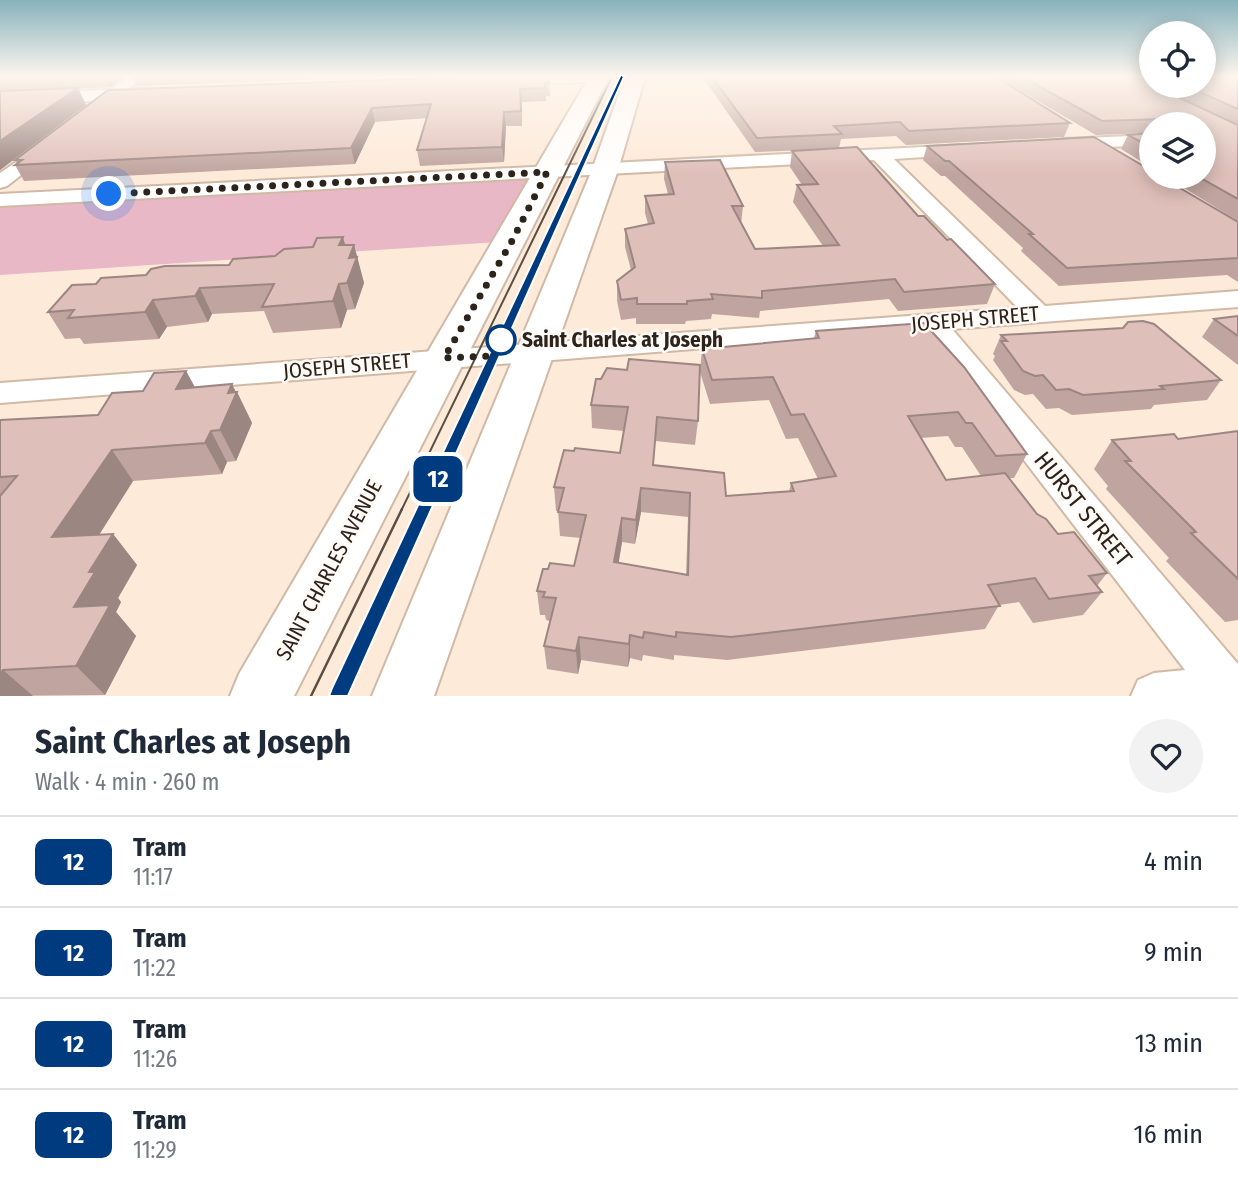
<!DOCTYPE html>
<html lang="en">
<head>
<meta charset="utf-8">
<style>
  :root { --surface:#fff; --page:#f2f2f3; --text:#1f2937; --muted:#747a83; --line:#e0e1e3 }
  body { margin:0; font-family:"Fira Sans Condensed",sans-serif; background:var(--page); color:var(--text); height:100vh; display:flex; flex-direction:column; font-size:26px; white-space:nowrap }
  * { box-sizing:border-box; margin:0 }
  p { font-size:23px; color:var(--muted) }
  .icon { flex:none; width:38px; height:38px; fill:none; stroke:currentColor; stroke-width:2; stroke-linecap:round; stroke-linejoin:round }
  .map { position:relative; height:696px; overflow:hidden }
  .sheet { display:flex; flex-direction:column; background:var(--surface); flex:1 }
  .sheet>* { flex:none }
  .badge { padding:0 14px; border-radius:10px; font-size:24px; line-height:46px }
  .tools { position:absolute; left:1139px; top:21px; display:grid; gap:14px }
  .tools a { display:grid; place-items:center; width:77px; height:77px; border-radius:50%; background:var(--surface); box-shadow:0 4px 18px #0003; font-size:35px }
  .you { position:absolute; width:35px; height:35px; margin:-18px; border:5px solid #fff; border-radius:50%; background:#1a73e8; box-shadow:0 0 0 10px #1a73e833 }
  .map>.badge { position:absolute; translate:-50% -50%; box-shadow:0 0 0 4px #fff }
  .round { display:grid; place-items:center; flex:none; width:74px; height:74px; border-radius:37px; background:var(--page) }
  .overview { display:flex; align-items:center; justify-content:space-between; height:119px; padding:0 35px }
  h1 { font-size:33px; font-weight:700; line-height:52px }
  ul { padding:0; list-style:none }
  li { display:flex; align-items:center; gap:21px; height:91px; padding:0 35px; border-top:2px solid var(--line) }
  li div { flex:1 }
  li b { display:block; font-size:26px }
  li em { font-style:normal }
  li .badge { min-width:77px; font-weight:700; text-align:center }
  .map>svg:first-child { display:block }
  .green { fill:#e9b8c7 }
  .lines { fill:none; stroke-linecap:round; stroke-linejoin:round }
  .minor-casing { stroke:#d0b9a5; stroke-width:4 }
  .tertiary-casing { stroke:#d0b9a5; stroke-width:3 }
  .secondary-casing { stroke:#d0b9a5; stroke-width:4 }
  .minor { fill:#fff; fill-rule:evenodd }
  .tertiary { fill:#fff; fill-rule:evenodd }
  .secondary { fill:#fff; fill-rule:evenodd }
  .tram-far1 { stroke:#5a4f45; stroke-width:2 }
  .tram { stroke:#5a4f45; stroke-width:2.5 }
  .wall { fill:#c0a49f; fill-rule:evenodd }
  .shaded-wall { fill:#9c8682 }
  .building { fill:#dfbfb9; stroke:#9c8682; stroke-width:2; fill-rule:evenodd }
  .line { fill:#003b80; stroke:#fff; stroke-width:2 }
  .walk { stroke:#2c231b; stroke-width:7; stroke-dasharray:0 12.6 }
  .stop-dot { fill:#fff; stroke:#003b80; stroke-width:3.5 }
  .labels { text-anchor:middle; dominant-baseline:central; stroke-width:5; stroke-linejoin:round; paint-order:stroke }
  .street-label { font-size:21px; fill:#2c231b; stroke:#fffaf6 }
  .stop-label { font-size:21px; font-weight:bold; fill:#2c231b; stroke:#fffaf6; text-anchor:start }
  .near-street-label { font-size:24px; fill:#2c231b; stroke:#fffaf6 }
</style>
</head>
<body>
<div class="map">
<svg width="1238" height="696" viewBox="0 0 1238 696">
  <rect width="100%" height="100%" fill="#fdead9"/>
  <!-- green -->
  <polygon class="green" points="547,172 512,241 0,275 0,200"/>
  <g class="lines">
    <defs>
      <g id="minor">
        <polygon points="128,77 144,77 98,114 86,114 86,108"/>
        <polygon points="1152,135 1152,145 1063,149 1054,144 1063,139"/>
        <polygon points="46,142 52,143 55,147 52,151 7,186 0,188 0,173"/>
        <polygon points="963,145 969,146 972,150 969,154 894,159 1045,306 1238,291 1238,307 952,329 1238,664 1238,696 1131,696 1138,680 1154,673 1185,670 925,331 0,403 0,383 1018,308 874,160 0,206 0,194"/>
      </g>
      <g id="tertiary">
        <polygon points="274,77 388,77 379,82 281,85 275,84 272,80"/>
        <polygon points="493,77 605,77 596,82 500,85 494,84 491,80"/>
        <polygon points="147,88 157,94 154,98 0,106 0,94"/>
      </g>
      <g id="secondary">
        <polygon points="589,77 609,77 294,696 230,696 239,674"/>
        <polygon points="625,77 645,77 618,170 434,696 372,696 592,170"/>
      </g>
    </defs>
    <!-- minor casing -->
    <use href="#minor" class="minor-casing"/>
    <!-- tertiary casing -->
    <use href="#tertiary" class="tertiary-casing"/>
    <!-- secondary casing -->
    <use href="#secondary" class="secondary-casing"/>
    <!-- minor -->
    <use href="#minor" class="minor"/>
    <!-- tertiary -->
    <use href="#tertiary" class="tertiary"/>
    <!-- secondary -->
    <use href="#secondary" class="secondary"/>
    <!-- tram-far1 -->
    <g class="tram-far1">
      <polyline points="401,511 612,77"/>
      <polyline points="424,511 594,135"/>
    </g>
    <!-- tram -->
    <g class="tram">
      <polyline points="311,696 402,509"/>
      <polyline points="340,696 425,509"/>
    </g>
  </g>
  <!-- wall -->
  <g class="wall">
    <polygon points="0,77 125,77 110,87 78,89 86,105 0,170"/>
    <polygon points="132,77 328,77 327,79 136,86"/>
    <polygon points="548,77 550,96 546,96 546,101 522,102 522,126 506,126 504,162 420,166 417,150 427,118 375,122 355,164 24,181 15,165 17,164 15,160"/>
    <polygon points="704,77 996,77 1070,123 1064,137 906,145 896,136 841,139 839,148 918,216 947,240 995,284 987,304 898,311 889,299 760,311 759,318 712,314 711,319 686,321 685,324 636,324 636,318 621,320 617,301 617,281 631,270 625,247 625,229 648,224 645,213 645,196 668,194 664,179 665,162 743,206 741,224 755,249 823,246 793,202 797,185 802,185 790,167 792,151 833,149 755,152 704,79"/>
    <polygon points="997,77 1152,77 1152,86 1204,86 1238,77 1238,221 1166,177 1204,177 1204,124 1152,124 1152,133 1096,135"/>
    <polygon points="1152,133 1152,168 1121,149 1128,135"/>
    <polygon points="927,146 1238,222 1238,282 1227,275 1059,286 1021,251 1023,248 945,176 941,176 923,160"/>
    <polygon points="345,245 354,245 364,283 355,309 347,310 341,328 273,333 264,311 212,314 208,322 167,327 159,339 84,344 80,338 65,339 48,312 96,284 146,275 229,265"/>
    <polygon points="1238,316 1238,365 1202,337 1214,319"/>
    <path d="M924,323L1027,454L1014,478H1009L1037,514L1058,534L1107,573L1097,586L1102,592L1083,615L1033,623L1019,602L999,605L985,629L727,660L674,655V660L643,655L642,661L630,658L628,667L581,660L578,674L547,669L544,646L550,621L546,620L545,615H540L537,591L548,569L574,566L581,538L560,536L558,511H556L554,487L620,453L624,431L592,428L591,405L596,379L698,421L695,445L655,441L653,465L726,496L789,492L791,483L818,479L798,438L786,439L769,400L710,404L700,372L702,349L814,338L816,331ZM948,436L955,447H962L981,476L946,480L921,438ZM641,512L688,517L686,575L618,563L622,542L635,544Z"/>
    <polygon points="1001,335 1221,380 1207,400 1154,405 1151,409 1072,415 1059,408 1046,409 1033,394 1025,395 1014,390 993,360 995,356 993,354"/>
    <polygon points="186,371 195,387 237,392 252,423 236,461 227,462 222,474 133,481 99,535 113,534 137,565 118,598 121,602 116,612 136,636 105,695 0,696 0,420 98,415 143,391"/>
    <polygon points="1238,431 1238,620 1225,622 1166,561 1169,558 1106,489 1108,486 1094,469 1112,440 1178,439"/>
  </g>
  <!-- shaded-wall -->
  <g class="shaded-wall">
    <polygon points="105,77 125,77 110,87"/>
    <polygon points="78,88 86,105 0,170 0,141"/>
    <polygon points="372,108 375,122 355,164 351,148"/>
    <polygon points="504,112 506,126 504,162 502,147"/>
    <polygon points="343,237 350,262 339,245"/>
    <polygon points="354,245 364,283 355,309 347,283 349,258"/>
    <polygon points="339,284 347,310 341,328 333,301"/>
    <polygon points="200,288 212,314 208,322 195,296"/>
    <polygon points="153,300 167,327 159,339 145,312"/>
    <polygon points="186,371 202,401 176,389"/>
    <polygon points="232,384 237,394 237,392 252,423 236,461 220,430 228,393"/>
    <polygon points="211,431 227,462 222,474 205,443"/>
    <polygon points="112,450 133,481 78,568 52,537"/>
    <polygon points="641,488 641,512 635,544 636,520"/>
    <polygon points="622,518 622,542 615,586 614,562"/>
    <polygon points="113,534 137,565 118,598 121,602 116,612 136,636 105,695 76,666 74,607 89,572"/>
    <polygon points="630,635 630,658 628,667 629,644"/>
    <polygon points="579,637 581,660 578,674 576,651"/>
    <polygon points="3,670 33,696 0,696 0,674"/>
  </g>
  <!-- building -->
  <g class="building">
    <polygon points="468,77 548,77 549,83 545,83 545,88 520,89 521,111 504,112 502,147 417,150 431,104 372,108 351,148 15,165 22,160 15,160 108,90"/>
    <polygon points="712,77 996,77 1070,123 909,131 900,122 834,126 842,134 757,138"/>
    <polygon points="1022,77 1135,77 1152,84 1152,86 1154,86 1238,125 1238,199 1199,177 1204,177 1204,124 1161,124 1161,119 1102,121"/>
    <polygon points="1204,77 1238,77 1238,109 1186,86 1204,86"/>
    <polygon points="78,88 0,141 0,91"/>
    <polygon points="1152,133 1152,148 1128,135"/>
    <polygon points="1094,137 1152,171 1152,177 1161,177 1238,222 1238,258 1067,268 1029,234 1033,234 949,161 945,161 927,146"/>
    <polygon points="857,147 918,216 924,216 947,240 951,239 995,284 904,292 895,279 762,291 762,298 711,294 713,299 687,301 687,304 637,304 637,298 621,300 617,281 635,267 625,229 654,223 645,196 674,194 665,162 720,160 743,206 732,206 755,249 839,245 797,185 818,184 792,151"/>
    <polygon points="343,237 339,245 354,245 349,258 357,257 347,283 339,284 333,301 262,307 274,284 200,288 195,296 153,300 145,312 68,318 74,310 48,312 72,285 96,284 101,278 146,275 151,269 165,266 229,265 233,259 275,256 284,249 313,247 317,238"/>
    <polygon points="1238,316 1238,336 1214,319"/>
    <polygon points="1143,321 1154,324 1221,380 1160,386 1164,389 1083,395 1069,389 1056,390 1043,375 1035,376 1023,371 1001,341 1007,341 1001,335 1123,328 1128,322"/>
    <path d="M924,323L964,367L1027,454L996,456L972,423H966L958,412L908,416L946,480L1005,473L1037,514L1046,519L1058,534L1074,532L1107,573L1089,576L1102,592L1049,599L1035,578L988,585L1000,606L731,637L676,632V637L644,632L643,638L630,635L629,644L579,637L576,651L544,646L556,598L543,597L545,592L537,591L543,569H548L550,563L574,566L586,515L558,512L564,488L554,487L564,450L574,451L575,448L620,453L628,407L591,405L596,379H601L607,368L627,370L629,359L700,365L698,421L657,417L653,465L724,473L726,496L794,491L791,483L836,476L804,414L791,415L773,377L712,380L702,349L819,338L816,331ZM641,488L690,493L688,575L614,562L622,518L636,520Z"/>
    <polygon points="186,371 176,389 232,384 228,393 237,392 220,430 211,431 205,443 112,450 52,537 113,534 89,572 95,572 74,607 110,605 76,666 3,670 0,674 0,496 17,476 0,477 0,420 98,415 112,393 143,391 154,373"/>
    <polygon points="1238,431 1238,579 1191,533 1196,532 1125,461 1131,461 1112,440 1174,434 1178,439"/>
  </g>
  <!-- sky -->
  <linearGradient id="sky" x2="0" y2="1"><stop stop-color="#87b2bc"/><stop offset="0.44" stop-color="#fef6ee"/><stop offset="1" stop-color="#fef6ee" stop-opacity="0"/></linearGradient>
  <rect width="1238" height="174" fill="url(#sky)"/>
  <!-- line -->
  <polygon class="line" points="621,74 624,77 348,696 329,696 332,688"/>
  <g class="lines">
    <!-- walk -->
    <polyline class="walk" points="109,194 547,172 512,241 444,358 494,356 501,340"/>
  </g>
  <!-- markers -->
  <circle class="stop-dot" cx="501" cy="340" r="14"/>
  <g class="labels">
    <!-- street labels -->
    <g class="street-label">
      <text transform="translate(975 319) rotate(-5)">JOSEPH STREET</text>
      <text transform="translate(347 366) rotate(-5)">JOSEPH STREET</text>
      <text transform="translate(329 570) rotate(-62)">SAINT CHARLES AVENUE</text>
    </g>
    <!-- stop labels -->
    <g class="stop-label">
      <text x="522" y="340">Saint Charles at Joseph</text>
    </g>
    <!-- near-street labels -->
    <g class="near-street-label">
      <text transform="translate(1083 509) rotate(51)">HURST STREET</text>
    </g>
  </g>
</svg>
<div class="tools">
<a><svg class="icon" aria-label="locate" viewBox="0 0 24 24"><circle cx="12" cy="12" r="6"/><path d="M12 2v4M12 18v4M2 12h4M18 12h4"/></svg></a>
<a><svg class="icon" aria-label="layers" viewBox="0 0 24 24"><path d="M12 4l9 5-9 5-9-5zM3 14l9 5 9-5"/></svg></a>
</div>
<div class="you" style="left:109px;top:194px"></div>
<b class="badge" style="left:438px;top:479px;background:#003b80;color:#fff">12</b>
</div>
<section class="sheet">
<div class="overview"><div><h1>Saint Charles at Joseph</h1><p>Walk · 4 min · 260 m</p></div><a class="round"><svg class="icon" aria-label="heart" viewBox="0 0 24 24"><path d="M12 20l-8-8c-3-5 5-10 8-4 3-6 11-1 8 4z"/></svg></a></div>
<ul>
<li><span class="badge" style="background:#003b80;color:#fff">12</span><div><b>Tram</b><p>11:17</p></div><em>4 min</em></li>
<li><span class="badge" style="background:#003b80;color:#fff">12</span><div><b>Tram</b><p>11:22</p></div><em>9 min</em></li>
<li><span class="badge" style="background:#003b80;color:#fff">12</span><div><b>Tram</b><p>11:26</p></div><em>13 min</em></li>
<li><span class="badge" style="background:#003b80;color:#fff">12</span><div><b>Tram</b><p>11:29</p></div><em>16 min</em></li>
</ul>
</section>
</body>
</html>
